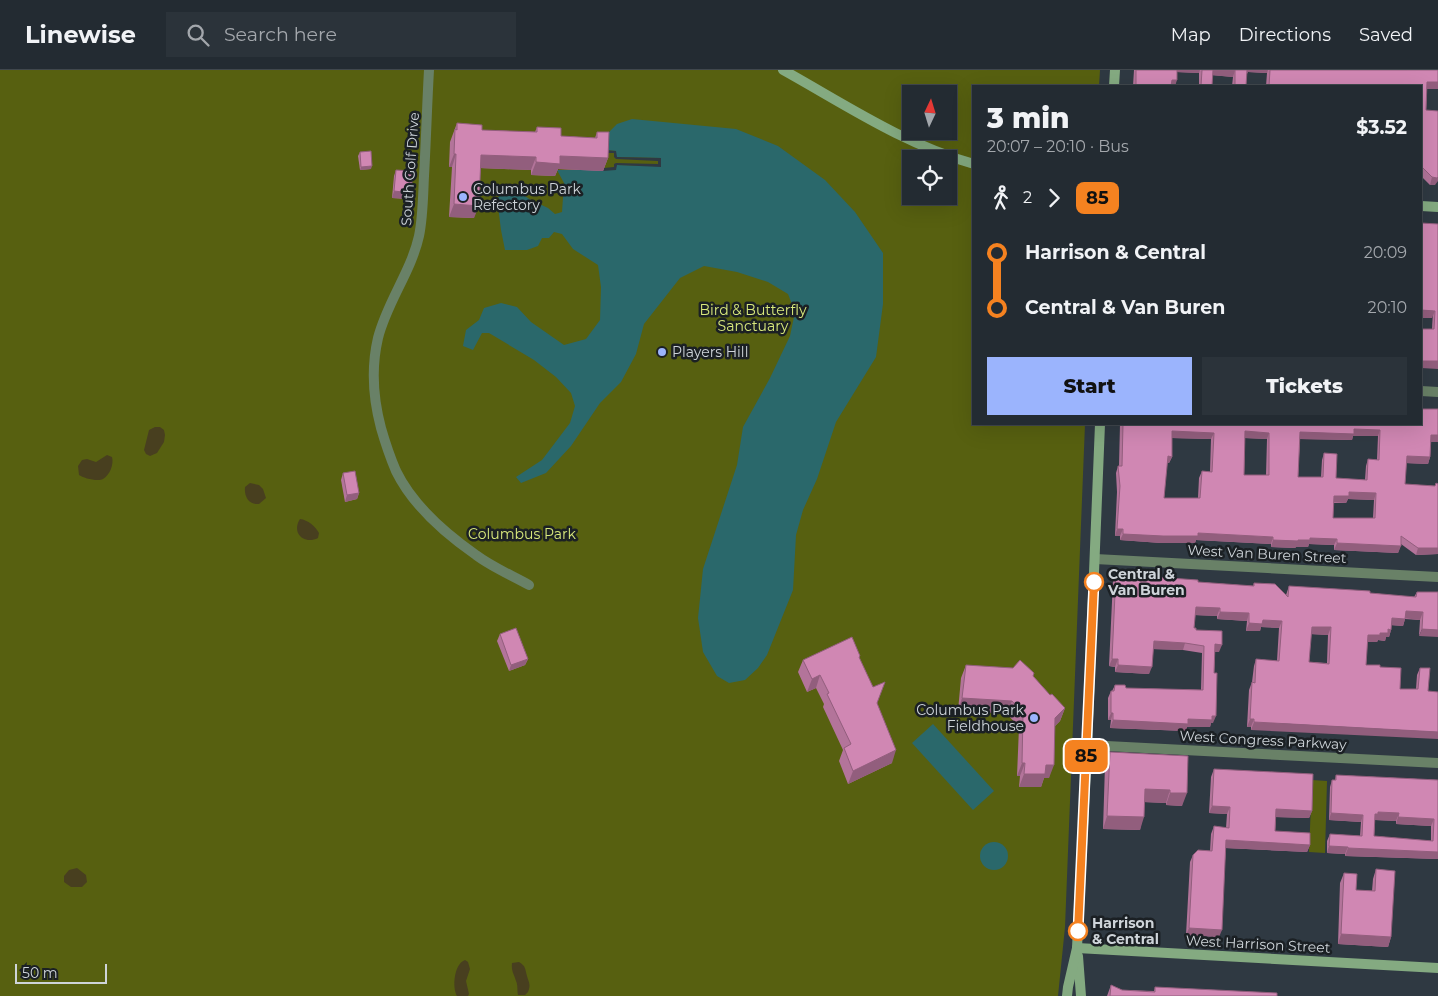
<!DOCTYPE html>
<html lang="en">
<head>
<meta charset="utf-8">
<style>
  :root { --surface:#232b32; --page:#2b333a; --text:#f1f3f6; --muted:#a3a7ac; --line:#40474d; --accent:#9bb4fd }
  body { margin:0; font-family:Montserrat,sans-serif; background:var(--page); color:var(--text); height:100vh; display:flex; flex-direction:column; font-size:19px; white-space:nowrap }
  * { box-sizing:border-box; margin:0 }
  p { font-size:16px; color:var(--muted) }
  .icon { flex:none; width:28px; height:28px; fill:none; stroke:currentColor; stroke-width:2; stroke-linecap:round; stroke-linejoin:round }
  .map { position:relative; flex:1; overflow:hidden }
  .drawer { position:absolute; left:972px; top:15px; width:450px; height:340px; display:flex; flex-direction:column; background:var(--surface); border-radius:0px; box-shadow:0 5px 20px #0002,0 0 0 1px var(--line) }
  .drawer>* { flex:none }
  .badge { padding:0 10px; border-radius:8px; font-size:18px; line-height:32px }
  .needle { width:32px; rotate:4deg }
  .buttons { position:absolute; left:902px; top:15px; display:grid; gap:10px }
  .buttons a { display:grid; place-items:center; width:55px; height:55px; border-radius:0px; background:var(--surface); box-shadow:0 5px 20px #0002,0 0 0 1px var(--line); font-size:25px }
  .scale { position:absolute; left:15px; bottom:12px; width:92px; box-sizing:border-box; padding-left:5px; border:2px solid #ced4d9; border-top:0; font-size:14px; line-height:18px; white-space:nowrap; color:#ced4d9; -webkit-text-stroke:4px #1b2024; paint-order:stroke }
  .map>.badge { position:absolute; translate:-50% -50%; box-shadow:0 0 0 2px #fff }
  .legs { display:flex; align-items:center; gap:8px; height:55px; padding:0 15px; font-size:16px }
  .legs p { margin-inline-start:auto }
  .headline { display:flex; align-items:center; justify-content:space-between; height:85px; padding:0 15px }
  h1 { font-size:28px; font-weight:800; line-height:38px }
  .primary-button { display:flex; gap:10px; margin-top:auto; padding:10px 15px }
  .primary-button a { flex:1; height:58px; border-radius:0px; background:var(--accent); color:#111; font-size:20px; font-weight:800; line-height:58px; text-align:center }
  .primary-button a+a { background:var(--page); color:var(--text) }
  ul { padding:0 15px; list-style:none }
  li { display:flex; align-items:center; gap:18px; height:55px; font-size:19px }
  li i { display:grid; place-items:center; width:8px; height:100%; margin:0 6px; background:currentColor }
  li i::after { content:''; width:12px; height:12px; margin:-6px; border:4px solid; border-radius:50%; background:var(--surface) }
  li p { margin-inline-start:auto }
  li:first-child i { background:linear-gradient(#0000 50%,currentColor 0) }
  li:last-child i { background:linear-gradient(currentColor 50%,#0000 0) }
  header { display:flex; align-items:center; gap:30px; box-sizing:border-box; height:70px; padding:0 25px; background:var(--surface); border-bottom:1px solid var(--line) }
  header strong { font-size:24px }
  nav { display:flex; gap:28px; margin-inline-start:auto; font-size:18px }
  .search { width:350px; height:45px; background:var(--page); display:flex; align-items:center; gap:12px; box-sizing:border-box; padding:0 18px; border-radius:0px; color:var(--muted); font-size:19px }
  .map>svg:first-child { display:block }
  .green { fill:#576010; fill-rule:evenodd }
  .sand { fill:#483f1f }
  .water { fill:#2a686b }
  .pier { fill:#2f3942 }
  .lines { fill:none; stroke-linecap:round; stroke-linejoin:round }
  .street { stroke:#698167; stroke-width:10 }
  .secondary { stroke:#84aa81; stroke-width:10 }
  .wall { fill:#b3749a; fill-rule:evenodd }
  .shaded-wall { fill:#925e7d }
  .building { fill:#d087b3; stroke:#925e7d; fill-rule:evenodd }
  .line-1-casing { stroke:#fff; stroke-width:11 }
  .line-1 { stroke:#f58220; stroke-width:8 }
  .poi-dot { fill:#9bb4fd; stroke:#1b2024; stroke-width:2 }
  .stop-1-dot { fill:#fff; stroke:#f58220; stroke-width:2.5 }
  .labels { text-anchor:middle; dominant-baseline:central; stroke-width:5; stroke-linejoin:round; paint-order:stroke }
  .street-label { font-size:14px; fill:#ced4d9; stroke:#1b2024 }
  .poi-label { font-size:14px; fill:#ced4d9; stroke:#1b2024; text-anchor:start }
  .park-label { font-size:14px; fill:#d9e97c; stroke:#1b2024 }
  .stop-label { font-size:14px; font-weight:bold; fill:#ced4d9; stroke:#1b2024; text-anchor:start }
</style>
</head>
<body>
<header>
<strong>Linewise</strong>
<div class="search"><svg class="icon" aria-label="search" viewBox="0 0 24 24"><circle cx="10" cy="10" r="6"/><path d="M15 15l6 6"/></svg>Search here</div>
<nav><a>Map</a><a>Directions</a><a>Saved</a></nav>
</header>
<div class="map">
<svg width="1438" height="926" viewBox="0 0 1438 926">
  <rect width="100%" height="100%" fill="#2f3942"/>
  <!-- green -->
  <g class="green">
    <path d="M0,0H1100L1099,16H974V354H1085L1065,857L1058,926H0ZM911,24H949V61H911ZM911,89H949V126H911Z"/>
    <polygon points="1312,710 1327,711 1325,783 1309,782"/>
  </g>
  <!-- sand -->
  <g class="sand">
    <polygon points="155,357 160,357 164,360 165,365 164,372 157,383 150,386 146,384 144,380 149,360"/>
    <path d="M107,385L112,387C114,394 110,405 103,409C98,412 83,408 79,405L78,396L82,390L87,389L96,392Z"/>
    <path d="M250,413L259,415L263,419L266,428L259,434C249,435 244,427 245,417Z"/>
    <path d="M300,449C308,450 315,456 319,463L318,468C304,475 291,463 300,449Z"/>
    <polygon points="77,798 86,805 87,812 82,817 71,817 64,812 64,806 69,800"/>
    <path d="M465,890L468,892L470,899L466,911L469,924L468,926H457C452,917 454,894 465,890Z"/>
    <path d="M519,892C526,896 525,899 527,906C529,913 531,915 528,922L525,925H518C517,920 518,915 516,911C514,904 511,901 512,893Z"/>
  </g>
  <!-- water -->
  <g class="water">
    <polygon points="632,49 736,59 778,76 825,110 855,142 883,183 883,234 876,287 836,352 817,409 803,440 796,465 793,520 767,585 758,598 745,610 729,613 717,606 703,582 698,548 703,499 737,395 743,357 770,308 790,266 795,242 788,224 768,212 737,202 704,196 680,208 644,254 636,284 621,312 600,333 571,376 546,403 521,413 516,407 542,390 570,353 575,336 571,323 556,307 534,290 489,263 482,263 473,280 463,276 466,260 479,250 484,238 501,233 517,237 531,252 564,275 586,269 600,250 601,217 598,195 573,179 562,164 554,162 549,168 542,168 538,176 527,180 505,180 501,160 497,128 508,120 520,123 531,130 548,138 555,144 562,142 564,113 557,100 616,100 616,95 661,96 661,88 616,87 616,81 605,80 605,66 617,54"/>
    <polygon points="933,654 994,721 973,740 912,673"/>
    <circle cx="994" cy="786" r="14"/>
  </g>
  <!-- pier -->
  <polygon class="pier" points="605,80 616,81 617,87 661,88 661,97 617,95 616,100 603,101 604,98 614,97 614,94 616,93 658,94 658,91 616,89 614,87 614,83 605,83"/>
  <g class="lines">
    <!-- street -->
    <g class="street">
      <path d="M429,0C427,35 426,71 424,106C423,126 423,147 419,166C411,202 387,232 378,268C371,298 373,328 381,358C385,372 390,387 396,401C412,434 446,464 476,485C492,497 511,505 529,515"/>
      <polyline points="1421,321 1438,322"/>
      <polyline points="1095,489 1438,507"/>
      <polyline points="1087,675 1438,693"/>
    </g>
    <!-- secondary -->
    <g class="secondary">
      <path d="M783,0C846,35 903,74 974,94"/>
      <polyline points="1114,16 1115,0"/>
      <polyline points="1421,136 1438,137"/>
      <polyline points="1077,878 1438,898"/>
      <polyline points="1078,886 1081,926"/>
      <polyline points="1067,926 1068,917 1077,878 1087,675 1100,354"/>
    </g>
  </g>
  <!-- wall -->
  <g class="wall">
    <polygon points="1134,0 1438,0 1438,19 1427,19 1426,40 1435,115 1430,115 1421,106 1421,16 1266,16 1267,3 1248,2 1246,4 1246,16 1232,16 1233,7 1212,5 1212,16 1199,16 1199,3 1177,2 1175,16 1133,16"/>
    <polygon points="457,53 482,60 535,62 537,57 561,66 595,68 597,62 608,88 603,101 558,99 555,106 531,105 531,100 481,98 474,148 449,147 452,97 449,97 450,72"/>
    <polygon points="360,82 371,99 360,100 358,86"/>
    <polygon points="396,100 409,129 392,128 394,106"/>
    <polygon points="1438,154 1438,299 1432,259"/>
    <path d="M1120,354H1421L1431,372L1430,387L1428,394L1406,393L1405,414L1435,416L1436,413L1438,414V484L1416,485L1401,474L1398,483L1334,480V475L1309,474L1308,477H1296L1295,478L1271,477V474L1196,470L1195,473H1161L1120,470V466H1115L1117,422L1116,403L1118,396H1119ZM1353,366H1378L1377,390L1368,389L1366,396L1365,410L1336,408L1324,383L1322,390L1321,407H1298L1300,369L1352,370ZM1172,368L1211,369L1210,402L1202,401L1199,408L1198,428H1164L1167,393H1169L1172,387ZM1245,368L1267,369L1266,405H1244ZM1348,429L1374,430L1373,448H1333V433H1346Z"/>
    <polygon points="343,403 359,423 357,429 345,432 341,410"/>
    <path d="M1116,502L1142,504L1198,512L1253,516L1254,513L1286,525L1289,516L1370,523L1414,527L1417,522H1438L1419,566L1420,550L1405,549L1403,556L1391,555V560L1389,567H1386L1385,571L1378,570L1377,572H1367L1366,595L1380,597L1400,619H1416L1417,605L1420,598L1428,621L1251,660V657H1247L1249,620L1252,612L1254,596L1256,589L1277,591L1279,558L1261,557L1260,561H1246L1247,551L1217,549V546L1195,545L1194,558L1219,582H1215L1214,603L1213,653H1211L1210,657H1187L1186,661L1110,658L1111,650H1108V628L1111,621H1112L1115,615L1126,618L1201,620L1202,583L1183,580L1153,579L1149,604L1115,602V597L1109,596L1113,510ZM1311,564L1328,565L1327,593L1309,592Z"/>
    <polygon points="500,564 528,589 525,595 509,601 497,571"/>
    <polygon points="860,586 859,588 877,634 892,693 848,714 839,691 843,680 823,637 824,634 816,618 807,622 798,602 803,590"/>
    <polygon points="966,595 1033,606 1050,625 1065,638 1060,651 1055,656 1049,708 1044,708 1041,717 1019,717 1020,706 1017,706 1019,657 1007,644 958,641 961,608"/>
    <polygon points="1110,682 1188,686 1182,736 1166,735 1166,733 1145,732 1140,760 1103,759 1105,695"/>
    <polygon points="1214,699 1312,741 1309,748 1276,747 1275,761 1310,775 1307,782 1226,778 1219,867 1186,865 1190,792 1193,785 1210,781 1211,764 1214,756 1226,758 1227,744 1209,743 1211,707"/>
    <path d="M1336,705L1438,710V789L1345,786V784L1327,783V771L1330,764L1360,766L1361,752L1329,750L1330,717L1332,710H1335ZM1375,750L1396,751V754L1431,756V771L1374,766Z"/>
    <polygon points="1376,799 1391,867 1388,877 1338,874 1340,813 1344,803 1356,820 1372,821 1373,809"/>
    <polygon points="1111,915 1122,920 1154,921 1155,917 1277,926 1107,926"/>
  </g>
  <!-- shaded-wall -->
  <g class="shaded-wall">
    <polygon points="1176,0 1200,0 1199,3 1175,2"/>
    <polygon points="1212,0 1235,0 1233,7 1210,5"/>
    <polygon points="1245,0 1268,0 1267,3 1248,2 1247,4 1244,4"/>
    <polygon points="1172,10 1177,10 1175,16 1169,16"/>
    <polygon points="1427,12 1438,12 1438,19 1425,19"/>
    <polygon points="454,84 456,84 452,97 449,97"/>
    <polygon points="481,85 536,87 531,100 477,98"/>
    <polygon points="560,86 608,88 603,101 558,99 555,106 531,105 536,92"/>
    <polygon points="372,96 371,99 360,100 361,97"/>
    <polygon points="1432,107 1438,107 1438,111 1435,115 1430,115"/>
    <polygon points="394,121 411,123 409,129 392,128"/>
    <polygon points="454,134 479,136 474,148 449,147"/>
    <polygon points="1421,240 1435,241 1432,248 1421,248"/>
    <polygon points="1421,291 1438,291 1438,299 1421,298"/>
    <polygon points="1354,359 1380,360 1378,366 1353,366 1352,370 1298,369 1300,362"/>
    <polygon points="1172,361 1214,363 1211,369 1170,368"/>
    <polygon points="1245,361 1269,363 1267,369 1243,368"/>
    <polygon points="1431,365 1438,365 1438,372 1429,372"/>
    <polygon points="1168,386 1172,387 1169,393 1166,393"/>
    <polygon points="1407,386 1430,387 1428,394 1404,393"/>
    <polygon points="1349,422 1376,423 1374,430 1348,429 1346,433 1331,432 1334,426"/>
    <polygon points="359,423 357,429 345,432 347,425"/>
    <polygon points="1117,459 1123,459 1120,466 1115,466"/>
    <polygon points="1198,463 1273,467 1271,474 1196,470 1195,473 1161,473 1120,470 1123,464"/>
    <polygon points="1310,468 1337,469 1334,475 1309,474 1308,477 1296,477 1295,478 1271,477 1273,470 1298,470"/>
    <polygon points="1337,473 1401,476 1398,483 1334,480"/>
    <polygon points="1418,478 1438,478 1438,484 1416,485"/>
    <polygon points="1196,537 1220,538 1217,546 1193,545"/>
    <polygon points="1406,541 1423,542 1420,550 1403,548"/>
    <polygon points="1220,542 1249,543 1247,551 1217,549"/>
    <polygon points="1392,548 1405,549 1403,556 1389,555"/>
    <polygon points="1263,550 1282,551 1279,558 1261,557 1260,561 1246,561 1249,553"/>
    <polygon points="1312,557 1331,557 1328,565 1309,564"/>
    <polygon points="1388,559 1391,560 1389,567 1386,567 1385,571 1378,570 1377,572 1365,572 1368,565 1380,563"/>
    <polygon points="1422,559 1438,560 1438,567 1419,566"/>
    <polygon points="1154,571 1185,573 1183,580 1151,579"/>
    <polygon points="1215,574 1222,575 1219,582 1213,582"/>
    <polygon points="528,589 525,595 509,601 511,595"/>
    <polygon points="1112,589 1118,589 1115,597 1109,596"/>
    <polygon points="1118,595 1152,597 1149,604 1115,602"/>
    <polygon points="820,605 816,618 807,622 812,609"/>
    <polygon points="962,628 1012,631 1007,644 958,641"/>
    <polygon points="1065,638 1060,651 1050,661 1055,648"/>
    <polygon points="1111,643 1113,643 1111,650 1108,650"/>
    <polygon points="1212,646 1216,646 1213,653 1211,653 1210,657 1187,657 1186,661 1110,658 1113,650 1188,649"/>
    <polygon points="1250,649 1254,649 1251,657 1247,657"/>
    <polygon points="1254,652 1438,662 1438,669 1251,660"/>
    <polygon points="896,680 892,693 848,714 853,701"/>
    <polygon points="1022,693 1025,693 1020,706 1017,706"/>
    <polygon points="1046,695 1054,695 1049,708 1044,708 1041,717 1019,717 1024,704"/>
    <polygon points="1145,719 1170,720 1166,733 1141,732"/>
    <polygon points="1170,723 1187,723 1182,736 1166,735"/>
    <polygon points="1212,736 1230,737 1227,744 1209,743"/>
    <polygon points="1276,739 1312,741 1309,748 1273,747"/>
    <polygon points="1378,742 1399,743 1396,751 1375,750 1375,751 1375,744"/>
    <polygon points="1331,743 1363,745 1361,752 1329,750"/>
    <polygon points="1107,746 1144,747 1140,760 1103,759"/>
    <polygon points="1398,747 1434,749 1431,756 1396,754"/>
    <polygon points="1226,770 1310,775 1307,782 1224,778"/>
    <polygon points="1329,776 1348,777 1345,784 1327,783"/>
    <polygon points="1348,778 1438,782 1438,789 1345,786"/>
    <polygon points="1189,858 1222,860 1219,867 1186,865"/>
    <polygon points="1341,864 1391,867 1388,877 1338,874"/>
  </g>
  <!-- building -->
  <g class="building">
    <polygon points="1136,0 1177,0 1177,10 1172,10 1171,16 1136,15"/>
    <polygon points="1202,0 1213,0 1212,16 1201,16"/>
    <polygon points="1235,0 1247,0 1246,16 1235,16"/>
    <polygon points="1270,0 1438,0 1438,12 1427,12 1426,40 1438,41 1438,107 1437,108 1432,107 1421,96 1421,16 1269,16"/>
    <polygon points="457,53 482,55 482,60 537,62 537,57 561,58 561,66 597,68 597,62 609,62 608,88 560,86 560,94 536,92 536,87 481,85 479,136 454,134 456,84 454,84 455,59 457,60"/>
    <polygon points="371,81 372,96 361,97 360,82"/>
    <polygon points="396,100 413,101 411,123 394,121"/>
    <polygon points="1421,153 1438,154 1438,291 1421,291 1421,259 1434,259 1435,241 1421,240"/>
    <path d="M1421,339H1438V365H1431L1430,387L1407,386L1405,414L1435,416L1436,413L1438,414V478H1418L1401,466V476L1337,473V469L1310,468V470H1298V471L1273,470V467L1198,463V466H1163L1123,464V459H1117L1120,416L1118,396H1122L1123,354H1421ZM1354,359L1380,360L1379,390L1368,389L1367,410L1336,408L1337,384L1324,383L1323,407H1298L1300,362L1354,364ZM1172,361L1214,363L1212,402L1202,401L1200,428H1164L1168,386L1172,387ZM1245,361L1269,363V405H1244ZM1349,422L1376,423L1375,448H1333L1334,426H1349Z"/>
    <polygon points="355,401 359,423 347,425 343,403"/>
    <path d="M1116,502L1142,503V504L1155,505V507L1198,510V512L1254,516V513L1275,514L1288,527L1289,516L1370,521V523L1416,527L1417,522H1438V560L1422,559L1423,542L1406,541L1405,549L1392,548L1391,560L1388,559V563H1380V565H1368L1366,595H1380V597L1401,598L1400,619H1418L1420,598H1430L1428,621L1438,622V662L1254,652V649H1250L1252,612L1255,613L1256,589L1279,591L1282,551L1263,550L1262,554L1249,553V543L1220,542V538L1196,537L1194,558H1196V560L1222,561V575L1215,574L1214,603H1217L1216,646H1212V650L1188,649V654L1113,650V643H1111V621H1114L1115,615H1125L1126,618L1203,620L1204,576L1185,573L1154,571L1152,597L1118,595V589H1112ZM1312,557H1331L1329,594L1309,592Z"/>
    <polygon points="516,558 528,589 511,595 500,564"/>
    <polygon points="852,567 860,586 859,587 873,617 885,612 877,633 896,680 853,701 844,678 851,674 827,624 829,623 820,605 812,609 803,590"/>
    <polygon points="1020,590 1034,603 1033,606 1050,625 1052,624 1065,638 1055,648 1054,695 1046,695 1045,704 1024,704 1025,693 1022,693 1023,644 1012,631 962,628 966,595 1013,598"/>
    <polygon points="1110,682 1188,686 1187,723 1170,723 1170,720 1145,719 1144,747 1107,746"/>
    <polygon points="1214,699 1313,704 1312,741 1276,739 1275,761 1310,763 1310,775 1226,770 1222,860 1189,858 1193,785 1198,780 1212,781 1214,756 1229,758 1230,737 1212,736"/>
    <path d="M1336,705L1438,710V782L1348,778V777L1329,776L1330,764L1362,766L1363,745L1331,743L1332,710H1336ZM1378,742L1399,743L1398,747L1434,749L1433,771L1374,766L1375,744H1378Z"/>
    <polygon points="1376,799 1395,801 1391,867 1341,864 1344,803 1357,804 1356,820 1375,821"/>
    <polygon points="1111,915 1122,920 1155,922 1155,917 1277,923 1277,926 1110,926"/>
  </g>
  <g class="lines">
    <defs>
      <polyline id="line-1" points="1078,861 1094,512"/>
    </defs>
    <!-- line-1 casing -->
    <use href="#line-1" class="line-1-casing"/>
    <!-- line-1 -->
    <use href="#line-1" class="line-1"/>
  </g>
  <!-- markers -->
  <g class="poi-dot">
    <circle cx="463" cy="127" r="5"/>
    <circle cx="662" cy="282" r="5"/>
    <circle cx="1034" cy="648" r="5"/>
  </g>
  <g class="stop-1-dot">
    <circle cx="1094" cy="512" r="9"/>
    <circle cx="1078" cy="861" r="9"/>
  </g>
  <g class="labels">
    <!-- street labels -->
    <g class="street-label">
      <text transform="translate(410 99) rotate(-86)">South Golf Drive</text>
      <text transform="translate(1267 484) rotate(3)">West Van Buren Street</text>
      <text transform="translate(1263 670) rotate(3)">West Congress Parkway</text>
      <text transform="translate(1258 874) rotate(3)">West Harrison Street</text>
    </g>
    <!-- poi labels -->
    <g class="poi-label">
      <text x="473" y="119">Columbus Park<tspan x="473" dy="16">Refectory</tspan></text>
      <text x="672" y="282">Players Hill</text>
      <text x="1024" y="640" text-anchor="end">Columbus Park<tspan x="1024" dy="16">Fieldhouse</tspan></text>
    </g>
    <!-- park labels -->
    <g class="park-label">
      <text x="753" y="240">Bird &amp; Butterfly<tspan x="753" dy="16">Sanctuary</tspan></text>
      <text x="522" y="464">Columbus Park</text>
    </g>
    <!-- stop labels -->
    <g class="stop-label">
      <text x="1108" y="504">Central &amp;<tspan x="1108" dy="16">Van Buren</tspan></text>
      <text x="1092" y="853">Harrison<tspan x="1092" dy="16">&amp; Central</tspan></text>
    </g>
  </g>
</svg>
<div class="buttons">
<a><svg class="needle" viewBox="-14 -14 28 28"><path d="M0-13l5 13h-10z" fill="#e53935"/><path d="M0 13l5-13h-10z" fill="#a3a7ac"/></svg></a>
<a><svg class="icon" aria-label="locate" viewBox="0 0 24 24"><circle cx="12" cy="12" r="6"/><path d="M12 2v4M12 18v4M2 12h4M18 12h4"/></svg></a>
</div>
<div class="scale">50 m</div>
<b class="badge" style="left:1086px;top:686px;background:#f58220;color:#111">85</b>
<section class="drawer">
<div class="headline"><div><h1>3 min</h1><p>20:07 – 20:10 · Bus</p></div><b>$3.52</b></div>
<div class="legs"><svg class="icon" aria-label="walk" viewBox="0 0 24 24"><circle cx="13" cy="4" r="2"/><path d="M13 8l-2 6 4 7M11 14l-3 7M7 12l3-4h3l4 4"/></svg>2<svg class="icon" aria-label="forward" viewBox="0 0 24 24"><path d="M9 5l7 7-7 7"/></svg><b class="badge" style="background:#f58220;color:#111">85</b></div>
<ul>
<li><i style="color:#f58220"></i><b>Harrison &amp; Central</b><p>20:09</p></li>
<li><i style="color:#f58220"></i><b>Central &amp; Van Buren</b><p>20:10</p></li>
</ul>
<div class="primary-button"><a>Start</a><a>Tickets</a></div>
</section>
</div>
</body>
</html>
